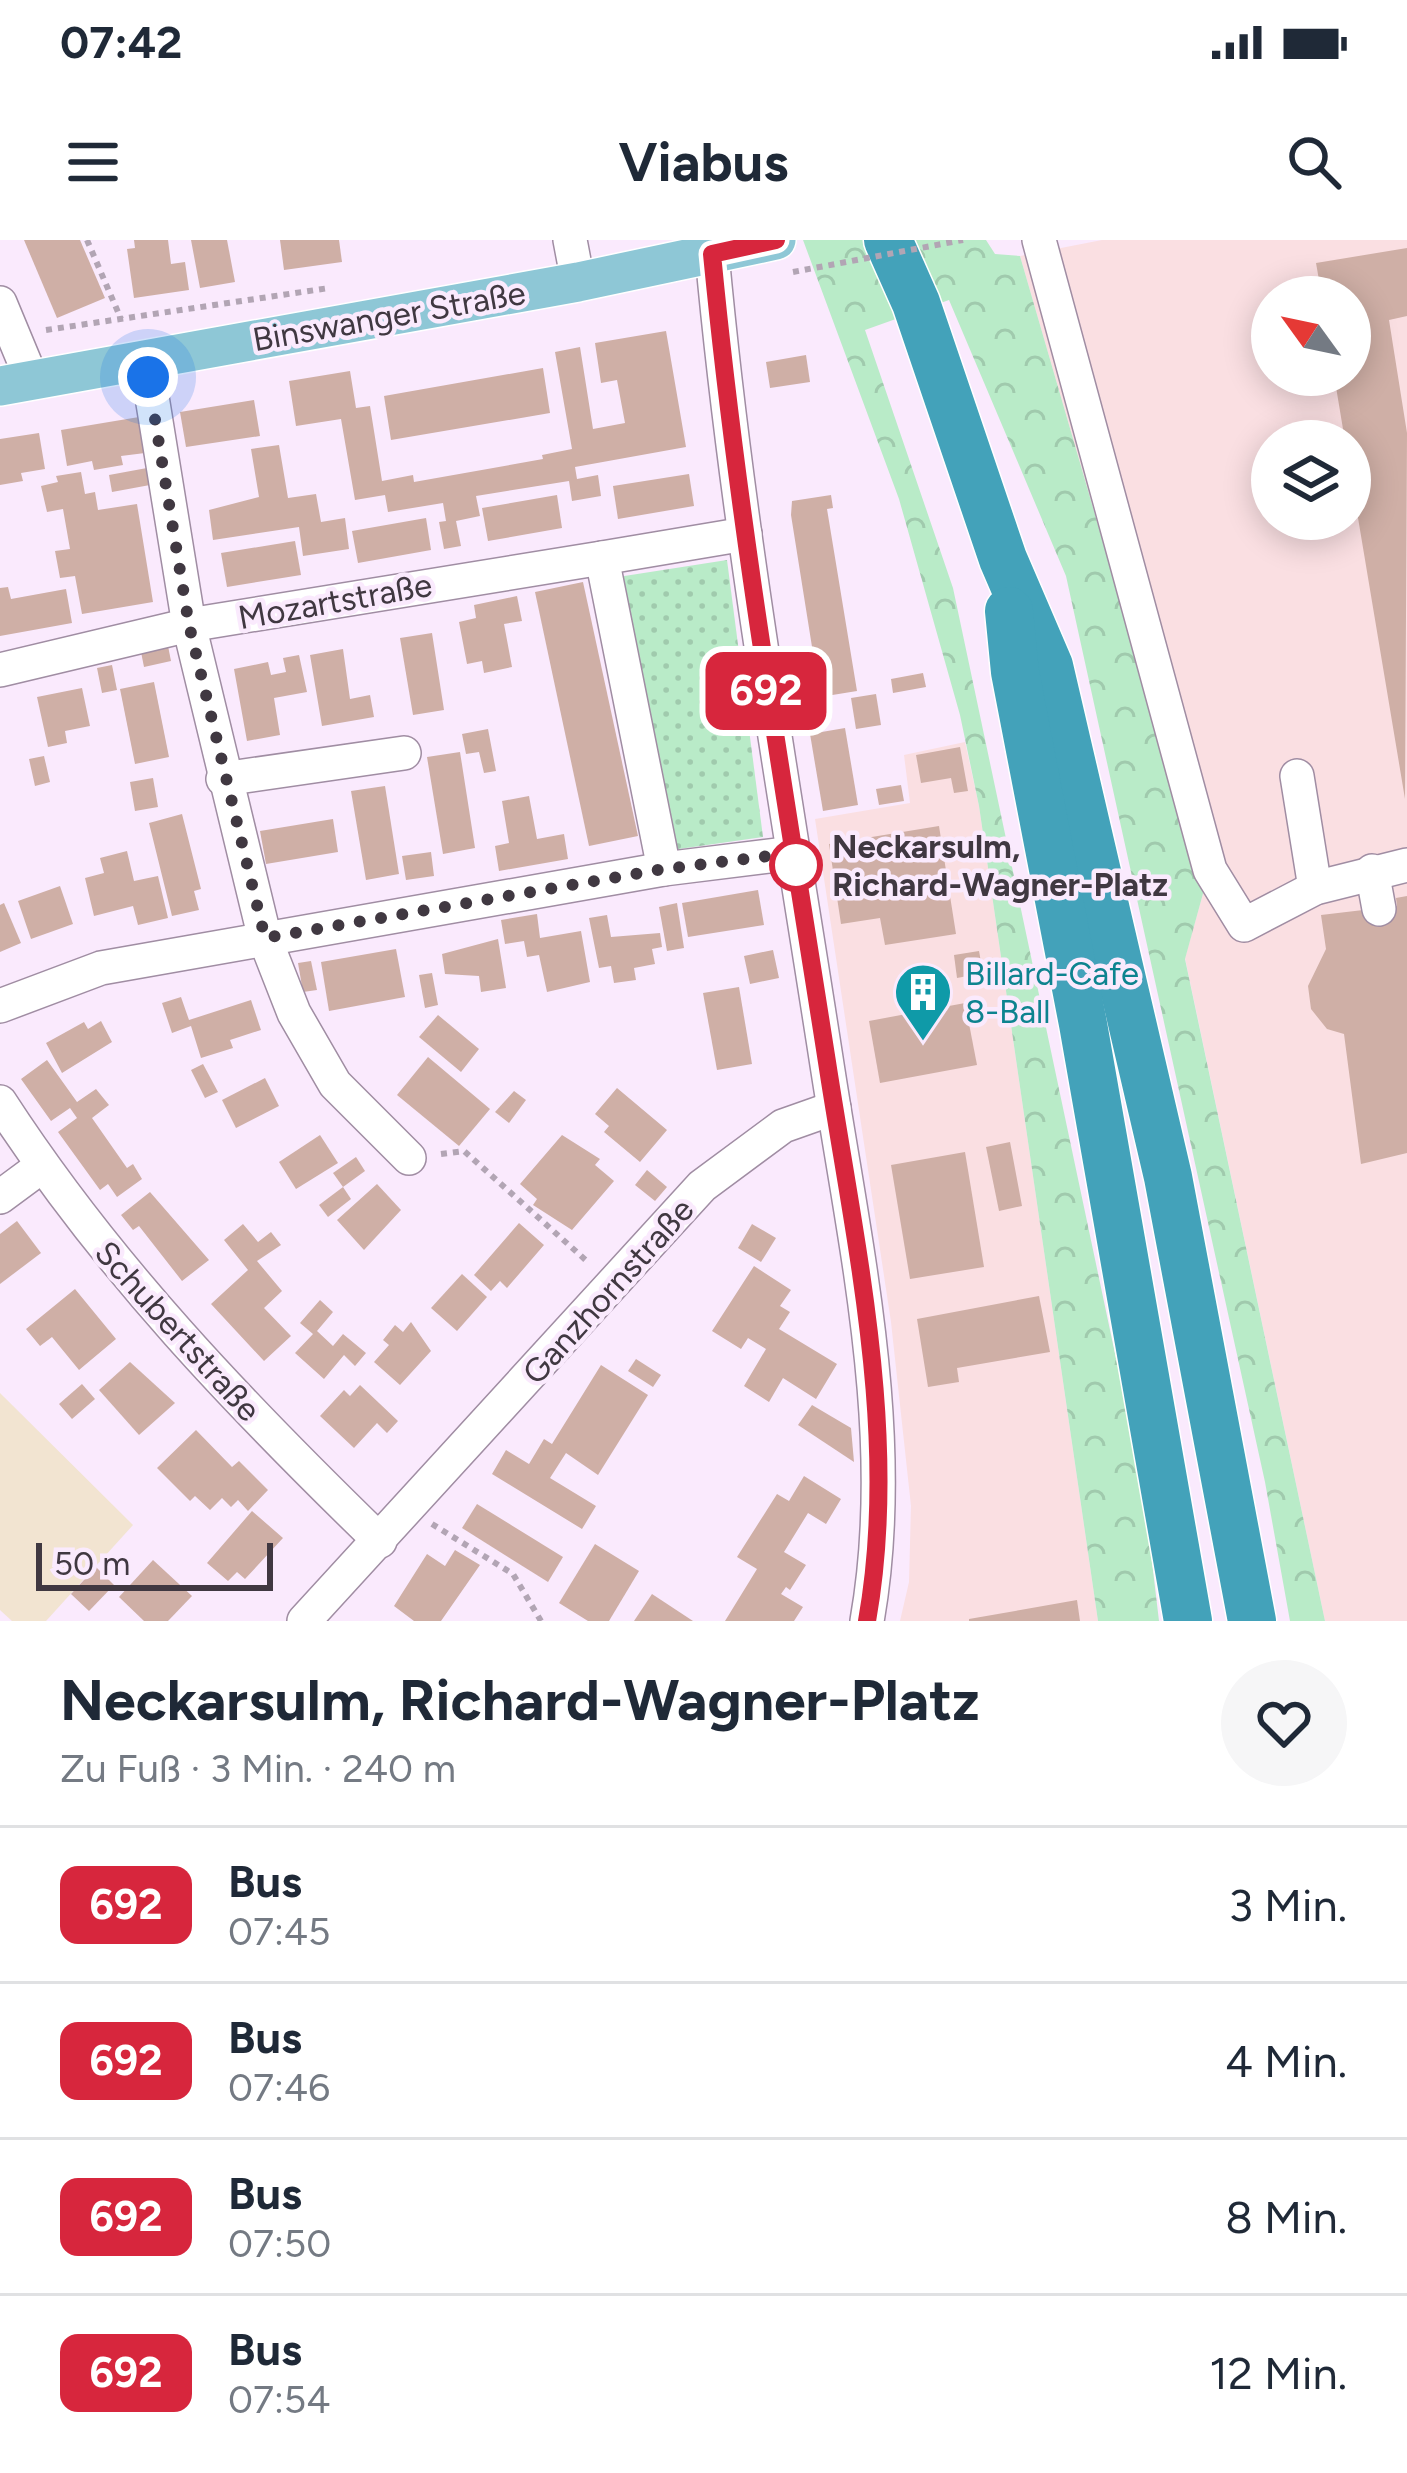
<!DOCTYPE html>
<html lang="de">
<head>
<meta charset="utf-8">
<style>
  :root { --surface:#fff; --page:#f6f6f7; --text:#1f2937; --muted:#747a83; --line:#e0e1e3 }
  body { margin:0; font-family:Figtree,sans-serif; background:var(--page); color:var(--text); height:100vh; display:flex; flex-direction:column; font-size:45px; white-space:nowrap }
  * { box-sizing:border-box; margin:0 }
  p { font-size:39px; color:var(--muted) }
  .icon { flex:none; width:66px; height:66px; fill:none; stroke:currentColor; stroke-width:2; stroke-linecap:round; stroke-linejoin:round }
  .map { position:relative; height:1381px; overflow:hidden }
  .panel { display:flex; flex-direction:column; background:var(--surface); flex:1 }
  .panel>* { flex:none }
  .badge { padding:0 24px; border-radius:18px; font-size:42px; line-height:78px }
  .needle { width:78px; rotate:303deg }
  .controls { position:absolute; left:1251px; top:36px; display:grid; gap:24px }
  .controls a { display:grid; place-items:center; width:120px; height:120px; border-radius:50%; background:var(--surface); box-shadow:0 6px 30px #0003; font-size:60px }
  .scale { position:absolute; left:36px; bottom:30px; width:237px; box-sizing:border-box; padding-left:12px; border:6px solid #403841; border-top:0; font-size:33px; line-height:42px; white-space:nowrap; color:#403841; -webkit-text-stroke:9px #faeafd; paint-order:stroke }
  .you { position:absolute; width:60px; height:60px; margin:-30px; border:9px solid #fff; border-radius:50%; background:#1a73e8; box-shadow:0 0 0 18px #1a73e833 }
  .map>.badge { position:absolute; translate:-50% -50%; box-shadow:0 0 0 6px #fff }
  .round { display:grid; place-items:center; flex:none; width:126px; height:126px; border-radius:63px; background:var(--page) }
  .summary { display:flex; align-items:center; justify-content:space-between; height:204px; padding:0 60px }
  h1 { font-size:57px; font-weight:700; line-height:90px }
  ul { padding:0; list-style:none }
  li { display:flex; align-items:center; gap:36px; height:156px; padding:0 60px; border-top:3px solid var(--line) }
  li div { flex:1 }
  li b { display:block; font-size:45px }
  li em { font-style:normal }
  li .badge { min-width:132px; font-weight:700; text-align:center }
  .status { display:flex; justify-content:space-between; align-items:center; height:84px; padding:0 60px; background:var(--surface); direction:ltr }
  .status svg { height:33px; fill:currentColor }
  header { display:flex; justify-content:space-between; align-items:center; height:156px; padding:0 60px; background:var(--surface); font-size:54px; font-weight:700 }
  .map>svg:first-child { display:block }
  .commercial { fill:#fadfe2; fill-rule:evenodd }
  .education { fill:#f2e4d1 }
  .grass { fill:url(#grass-dots) }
  .forest { fill:url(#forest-crowns) }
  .building { fill:#cfafa6 }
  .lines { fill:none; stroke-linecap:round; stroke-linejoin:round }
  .minor-casing { stroke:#a08da3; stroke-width:36 }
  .major-casing { stroke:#fff; stroke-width:42 }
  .highway-casing { stroke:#fff; stroke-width:51 }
  .path { stroke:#b2a5b4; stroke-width:6; stroke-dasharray:6 6; stroke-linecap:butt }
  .minor { stroke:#fff; stroke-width:33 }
  .major { stroke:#8ec7d6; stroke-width:39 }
  .highway { stroke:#43a2ba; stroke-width:48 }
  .path-bridge { stroke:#b2a5b4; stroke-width:6; stroke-dasharray:6 6; stroke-linecap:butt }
  .line-casing { stroke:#fff; stroke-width:27 }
  .line { stroke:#d7263d; stroke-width:18 }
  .walk { stroke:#403841; stroke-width:12; stroke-dasharray:0 21.6 }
  .stop-dot { fill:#fff; stroke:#d7263d; stroke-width:6 }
  .labels { text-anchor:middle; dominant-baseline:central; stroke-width:9; stroke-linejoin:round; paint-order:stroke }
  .street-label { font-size:33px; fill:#403841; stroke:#faeafd }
  .stop-label { font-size:33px; font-weight:bold; fill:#403841; stroke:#faeafd; text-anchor:start }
  .culture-label { font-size:33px; fill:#0d838f; stroke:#faeafd; text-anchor:start }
</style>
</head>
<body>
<div class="status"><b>07:42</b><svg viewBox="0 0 49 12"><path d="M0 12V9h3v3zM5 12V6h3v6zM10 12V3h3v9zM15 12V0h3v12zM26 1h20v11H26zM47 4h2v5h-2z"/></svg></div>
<header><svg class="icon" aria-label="menu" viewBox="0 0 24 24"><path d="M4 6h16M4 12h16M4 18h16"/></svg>Viabus<svg class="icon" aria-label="search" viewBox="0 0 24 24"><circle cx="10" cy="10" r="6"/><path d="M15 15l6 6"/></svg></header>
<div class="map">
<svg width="1407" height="1381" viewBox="0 0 1407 1381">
  <defs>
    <pattern id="grass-dots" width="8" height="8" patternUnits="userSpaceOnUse" patternTransform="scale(3)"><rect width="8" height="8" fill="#b9ebc8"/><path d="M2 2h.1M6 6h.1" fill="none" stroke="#a0caad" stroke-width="1.8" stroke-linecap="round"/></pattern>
    <pattern id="forest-crowns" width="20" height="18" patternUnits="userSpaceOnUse" patternTransform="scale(3)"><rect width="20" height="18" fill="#b9ebc8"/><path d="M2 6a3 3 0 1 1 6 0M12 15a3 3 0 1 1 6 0" fill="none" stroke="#a0caad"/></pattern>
  </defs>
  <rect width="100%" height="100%" fill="#faeafd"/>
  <!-- commercial -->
  <g class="commercial">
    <path d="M1102,0H1407V1381H1325L1185,718L1204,650L1020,16ZM1272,57H1350V135H1272ZM1272,201H1350V279H1272Z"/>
    <polygon points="965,502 979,566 1098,1381 900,1381 909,1342 911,1266 891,1082 815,579 910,563 904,515"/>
  </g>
  <!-- education -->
  <polygon class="education" points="0,1153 133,1285 46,1381 12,1381 0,1370"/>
  <!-- grass -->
  <polygon class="grass" points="727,320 763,597 672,610 618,337"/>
  <!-- forest -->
  <polygon class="forest" points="803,0 986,0 995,14 1020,16 1204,650 1185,719 1325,1381 1290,1381 1265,1242 1066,336 949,60 865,90 953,348 1143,1246 1159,1381 1098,1381 979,566 960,475 899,259"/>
  <!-- building -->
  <g class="building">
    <polygon points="24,0 80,0 105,58 57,78"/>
    <polygon points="134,0 168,0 171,24 185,22 189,50 134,58 127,9 135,8"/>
    <polygon points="191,0 227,0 235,42 200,48"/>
    <polygon points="280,0 339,0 342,22 284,30"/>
    <polygon points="1407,8 1407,76 1389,80 1407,193 1405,559 1350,230 1350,201 1345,201 1334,135 1350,135 1350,57 1322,57 1316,23"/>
    <polygon points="666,91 686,207 575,227 577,239 598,235 601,256 572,261 569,241 476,256 480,276 456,281 461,306 444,309 439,282 446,281 443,263 388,272 385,255 355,260 341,179 296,186 289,141 350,131 356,168 370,166 382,241 413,235 414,242 543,219 542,215 572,209 555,112 580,107 593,189 625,183 617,140 601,143 595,103"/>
    <polygon points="806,115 810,142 770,148 766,122"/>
    <polygon points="543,128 550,173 391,200 384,156"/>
    <polygon points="254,160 260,196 186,207 180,172"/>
    <polygon points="139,177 145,213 121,216 123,225 94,230 92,221 67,226 61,190"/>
    <polygon points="39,193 45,229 21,233 23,241 0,245 0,199"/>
    <polygon points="279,205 288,258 316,254 321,282 345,278 349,309 303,316 299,287 213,300 209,270 259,257 251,209"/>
    <polygon points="147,228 150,245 112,252 109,235"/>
    <polygon points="81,232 85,254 95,252 98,270 137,264 153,362 82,374 75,336 60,338 55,311 70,309 63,269 47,272 41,246 58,242 56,236"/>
    <polygon points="689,234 694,266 618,279 613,246"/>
    <polygon points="557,255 562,288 488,301 482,268"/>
    <polygon points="831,255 833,268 827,269 857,451 820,457 791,275 792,261"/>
    <polygon points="426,278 431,310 358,323 352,291"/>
    <polygon points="295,301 301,335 227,347 221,313"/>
    <polygon points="583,342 638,596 589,606 535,352"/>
    <polygon points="8,347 11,359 66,349 72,383 0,396 0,348"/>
    <polygon points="517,356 522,381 504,384 512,427 484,433 482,421 467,424 459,382 476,378 474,365"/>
    <polygon points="432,393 444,470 413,475 400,398"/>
    <polygon points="168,406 171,421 144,427 141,412"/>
    <polygon points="343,409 350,459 370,455 374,477 322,486 310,415"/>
    <polygon points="299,415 307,452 274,458 280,495 247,501 234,429 268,422 271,435 286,432 283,418"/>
    <polygon points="112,425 117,450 102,453 97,428"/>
    <polygon points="923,433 926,447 893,453 891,439"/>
    <polygon points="154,442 169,517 135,524 120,449"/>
    <polygon points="82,448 90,486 65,491 67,503 48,507 37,457"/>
    <polygon points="876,454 881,485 856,489 851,458"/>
    <polygon points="845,488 858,565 823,571 810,494"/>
    <polygon points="488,489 496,531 484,533 479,512 466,514 462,494"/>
    <polygon points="960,507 968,551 954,553 951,538 921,543 916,515"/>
    <polygon points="460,512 475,608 443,614 427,517"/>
    <polygon points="44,516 50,542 35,546 29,519"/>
    <polygon points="153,538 158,567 135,571 130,542"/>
    <polygon points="901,545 904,561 879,565 876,549"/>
    <polygon points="385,546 399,634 366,640 351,551"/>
    <polygon points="529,556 537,599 564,594 568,619 499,631 495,606 509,603 502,561"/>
    <polygon points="182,574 201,649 194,651 199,670 172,676 149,583"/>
    <polygon points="333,579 338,612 266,624 260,591"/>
    <polygon points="939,586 956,694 885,705 880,678 841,684 829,604"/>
    <polygon points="127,611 134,641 158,636 168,678 138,685 133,666 94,676 85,638 104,633 100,618"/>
    <polygon points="431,612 434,636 406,640 402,616"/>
    <polygon points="60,646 73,684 31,699 18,661"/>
    <polygon points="758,650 764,685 688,697 682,663"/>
    <polygon points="1407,656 1407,913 1361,924 1344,794 1327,789 1311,769 1308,746 1326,709 1321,675 1397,666 1396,658"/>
    <polygon points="4,663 21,703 0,712 0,665"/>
    <polygon points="677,663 684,708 667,711 659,667"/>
    <polygon points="537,674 540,698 581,691 590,742 547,752 539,715 527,717 524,701 505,704 501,680"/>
    <polygon points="607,675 611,697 660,693 662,707 652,709 655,724 634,728 636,740 614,743 611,726 599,728 589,678"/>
    <polygon points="498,699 506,748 481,752 479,736 445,734 442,714"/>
    <polygon points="396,709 405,757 329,771 321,722"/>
    <polygon points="773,710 779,738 750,744 744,716"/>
    <polygon points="979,711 983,733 957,738 954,715"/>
    <polygon points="311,721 317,750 303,752 298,723"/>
    <polygon points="432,733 438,765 425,768 419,735"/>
    <polygon points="739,747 752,824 717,830 703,753"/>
    <polygon points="181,757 189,780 251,760 261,790 230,800 233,808 201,818 191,786 172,793 162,763"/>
    <polygon points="965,763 977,825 880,843 869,781"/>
    <polygon points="438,775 479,809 461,832 419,797"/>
    <polygon points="101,781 112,802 62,833 46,803 84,782 88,789"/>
    <polygon points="428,817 490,869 459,906 397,855"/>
    <polygon points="47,820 77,862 96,849 109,865 92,878 127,928 133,924 142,939 117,957 108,944 100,950 58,892 77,878 70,868 51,881 21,839"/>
    <polygon points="203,824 218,852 205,858 191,830"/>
    <polygon points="265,838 279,866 236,888 222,860"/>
    <polygon points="617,848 667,890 640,922 604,892 609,886 595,874"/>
    <polygon points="514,851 526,860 509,883 495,872"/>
    <polygon points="320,895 338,923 296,949 279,922"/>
    <polygon points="562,895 600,919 595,925 614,941 572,990 533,965 537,959 520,944"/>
    <polygon points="1010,902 1022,966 999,971 986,907"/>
    <polygon points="965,912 984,1027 910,1039 891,925"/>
    <polygon points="356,917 365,931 343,947 333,933"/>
    <polygon points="647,930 667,947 655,961 635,945"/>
    <polygon points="377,944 401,970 364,1010 337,980"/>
    <polygon points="343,947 351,959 328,977 319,965"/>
    <polygon points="150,952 209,1020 182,1041 139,986 133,990 121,975"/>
    <polygon points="17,981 41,1013 0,1044 0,994"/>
    <polygon points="519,983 544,1005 507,1048 500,1041 491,1051 474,1035"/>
    <polygon points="243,984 258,1002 271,992 281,1005 257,1021 282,1051 264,1068 291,1096 264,1121 211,1064 248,1030 224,1000"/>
    <polygon points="752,984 776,998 761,1022 738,1008"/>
    <polygon points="754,1026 791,1050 780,1066 790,1072 779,1089 837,1124 816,1159 783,1138 769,1162 744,1146 766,1109 748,1098 741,1109 712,1091"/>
    <polygon points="462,1034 487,1057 457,1091 431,1068"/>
    <polygon points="75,1049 116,1099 79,1130 52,1097 40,1106 26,1089"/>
    <polygon points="1039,1056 1050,1112 957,1128 959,1142 928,1147 917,1079"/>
    <polygon points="320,1060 333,1072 317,1091 333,1106 343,1094 366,1113 355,1126 344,1115 324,1139 295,1113 313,1094 300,1083"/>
    <polygon points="411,1082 431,1111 400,1145 374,1122 389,1105 383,1100 395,1085 403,1092"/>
    <polygon points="636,1119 661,1135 653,1147 628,1131"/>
    <polygon points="130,1122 175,1163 139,1195 99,1150"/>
    <polygon points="601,1125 648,1155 598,1235 566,1213 550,1238 596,1266 582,1289 492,1234 506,1210 529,1224 544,1199 552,1204"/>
    <polygon points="82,1144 95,1159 72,1179 59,1164"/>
    <polygon points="360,1145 398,1181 387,1193 377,1183 354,1208 320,1176 344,1150 350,1156"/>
    <polygon points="812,1165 851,1188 854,1222 798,1185"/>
    <polygon points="196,1190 232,1227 239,1221 268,1250 248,1271 238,1260 231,1267 222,1258 210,1270 195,1256 190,1261 157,1228"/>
    <polygon points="804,1236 841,1259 826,1284 808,1273 784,1312 806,1325 790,1350 786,1347 781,1354 803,1367 794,1381 725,1381 757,1329 737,1317 777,1254 789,1261"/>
    <polygon points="477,1264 563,1317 548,1342 462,1288"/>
    <polygon points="252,1271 283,1298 245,1339 237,1332 228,1341 207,1323"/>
    <polygon points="595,1304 639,1331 609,1381 588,1381 559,1363"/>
    <polygon points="455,1310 480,1325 441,1381 414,1381 394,1366 427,1314 445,1326"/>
    <polygon points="153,1320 192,1356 168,1381 144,1381 119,1357"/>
    <polygon points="96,1327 114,1345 89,1371 71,1354"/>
    <polygon points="652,1354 693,1381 634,1381"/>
    <polygon points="1077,1360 1080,1381 969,1381 969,1379"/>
  </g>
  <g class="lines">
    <defs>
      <g id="minor">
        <polyline points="570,0 578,42"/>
        <polyline points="1039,0 1210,630 1244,685 1315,648 1407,625"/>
        <path d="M712,14C737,288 786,559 828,831C856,1011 899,1200 867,1381"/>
        <polyline points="0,63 32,140"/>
        <polyline points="146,120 189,385 265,699 294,773 335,844 409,918"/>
        <polyline points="745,294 602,318 664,629 794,613"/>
        <polyline points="0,430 189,385 602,318"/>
        <polyline points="1297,536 1315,648"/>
        <polyline points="223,539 404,513"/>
        <polyline points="1372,631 1379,669"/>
        <polyline points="0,766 101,728 664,629"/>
        <path d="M0,862C107,1027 239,1164 380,1301"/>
        <polyline points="0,957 42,926"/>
        <polyline points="304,1381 702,946 783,886 834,868"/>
      </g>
      <polyline id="major" points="0,146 578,42 776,0"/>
      <g id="highway">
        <polyline points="888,0 916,63 1003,319 1049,426 1168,937 1252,1381"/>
        <polyline points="1009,371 1015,432 1083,784 1188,1381"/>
      </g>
    </defs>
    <!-- minor casing -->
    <use href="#minor" class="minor-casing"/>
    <!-- major casing -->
    <use href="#major" class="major-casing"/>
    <!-- highway casing -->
    <use href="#highway" class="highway-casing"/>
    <!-- path -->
    <g class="path">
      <polyline points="87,0 121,79"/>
      <polyline points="46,90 329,48"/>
      <polyline points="441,914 464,911 589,1023"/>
      <polyline points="432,1284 513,1334 541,1381"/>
    </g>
    <!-- minor -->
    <use href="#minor" class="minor"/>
    <!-- major -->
    <use href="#major" class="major"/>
    <!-- highway -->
    <use href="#highway" class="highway"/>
    <!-- path-bridge -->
    <polyline class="path-bridge" points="793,32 963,0"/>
  </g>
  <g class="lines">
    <defs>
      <path id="line" d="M776,0L712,14C738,285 785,553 827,822C855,1005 900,1197 867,1381"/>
    </defs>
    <!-- line casing -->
    <use href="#line" class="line-casing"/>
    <!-- line -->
    <use href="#line" class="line"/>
    <!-- walk -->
    <polyline class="walk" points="148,137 189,385 265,698 664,629 794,613 796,625"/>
  </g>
  <!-- icons -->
  <defs>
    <symbol id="building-pin" viewBox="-11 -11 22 30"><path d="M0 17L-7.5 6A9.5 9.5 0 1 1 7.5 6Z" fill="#0f9aa8" stroke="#faeafd"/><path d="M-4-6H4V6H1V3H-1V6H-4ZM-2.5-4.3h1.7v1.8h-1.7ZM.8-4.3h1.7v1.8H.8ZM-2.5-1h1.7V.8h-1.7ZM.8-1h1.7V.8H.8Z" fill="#fff"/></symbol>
  </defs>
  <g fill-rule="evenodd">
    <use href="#building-pin" x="890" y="719" width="66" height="90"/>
  </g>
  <!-- markers -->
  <circle class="stop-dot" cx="796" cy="625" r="24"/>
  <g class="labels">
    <!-- street labels -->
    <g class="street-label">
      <text transform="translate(389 76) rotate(-10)">Binswanger Straße</text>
      <text transform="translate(335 361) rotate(-10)">Mozartstraße</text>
      <text transform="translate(608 1051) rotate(-48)">Ganzhornstraße</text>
      <text transform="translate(178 1091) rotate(48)">Schubertstraße</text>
    </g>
    <!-- stop labels -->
    <g class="stop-label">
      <text x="832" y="606">Neckarsulm,<tspan x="832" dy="38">Richard-Wagner-Platz</tspan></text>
    </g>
    <!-- culture labels -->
    <g class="culture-label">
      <text x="965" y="733">Billard-Cafe<tspan x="965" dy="38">8-Ball</tspan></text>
    </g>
  </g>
</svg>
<div class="controls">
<a><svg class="needle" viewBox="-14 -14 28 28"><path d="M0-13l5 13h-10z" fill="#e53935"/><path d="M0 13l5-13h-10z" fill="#747a83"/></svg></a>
<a><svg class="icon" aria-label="layers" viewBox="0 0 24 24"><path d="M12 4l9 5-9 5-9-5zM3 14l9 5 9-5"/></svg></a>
</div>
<div class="scale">50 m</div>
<div class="you" style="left:148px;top:137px"></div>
<b class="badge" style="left:766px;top:451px;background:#d7263d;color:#fff">692</b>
</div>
<section class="panel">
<div class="summary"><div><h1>Neckarsulm, Richard-Wagner-Platz</h1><p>Zu Fuß · 3 Min. · 240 m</p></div><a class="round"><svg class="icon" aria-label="heart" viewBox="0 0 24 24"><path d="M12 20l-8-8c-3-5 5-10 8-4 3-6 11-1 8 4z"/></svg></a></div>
<ul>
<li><span class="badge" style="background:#d7263d;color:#fff">692</span><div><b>Bus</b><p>07:45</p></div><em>3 Min.</em></li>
<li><span class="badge" style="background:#d7263d;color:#fff">692</span><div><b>Bus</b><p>07:46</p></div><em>4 Min.</em></li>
<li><span class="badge" style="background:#d7263d;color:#fff">692</span><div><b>Bus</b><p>07:50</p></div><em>8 Min.</em></li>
<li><span class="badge" style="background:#d7263d;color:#fff">692</span><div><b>Bus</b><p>07:54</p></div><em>12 Min.</em></li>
</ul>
</section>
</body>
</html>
